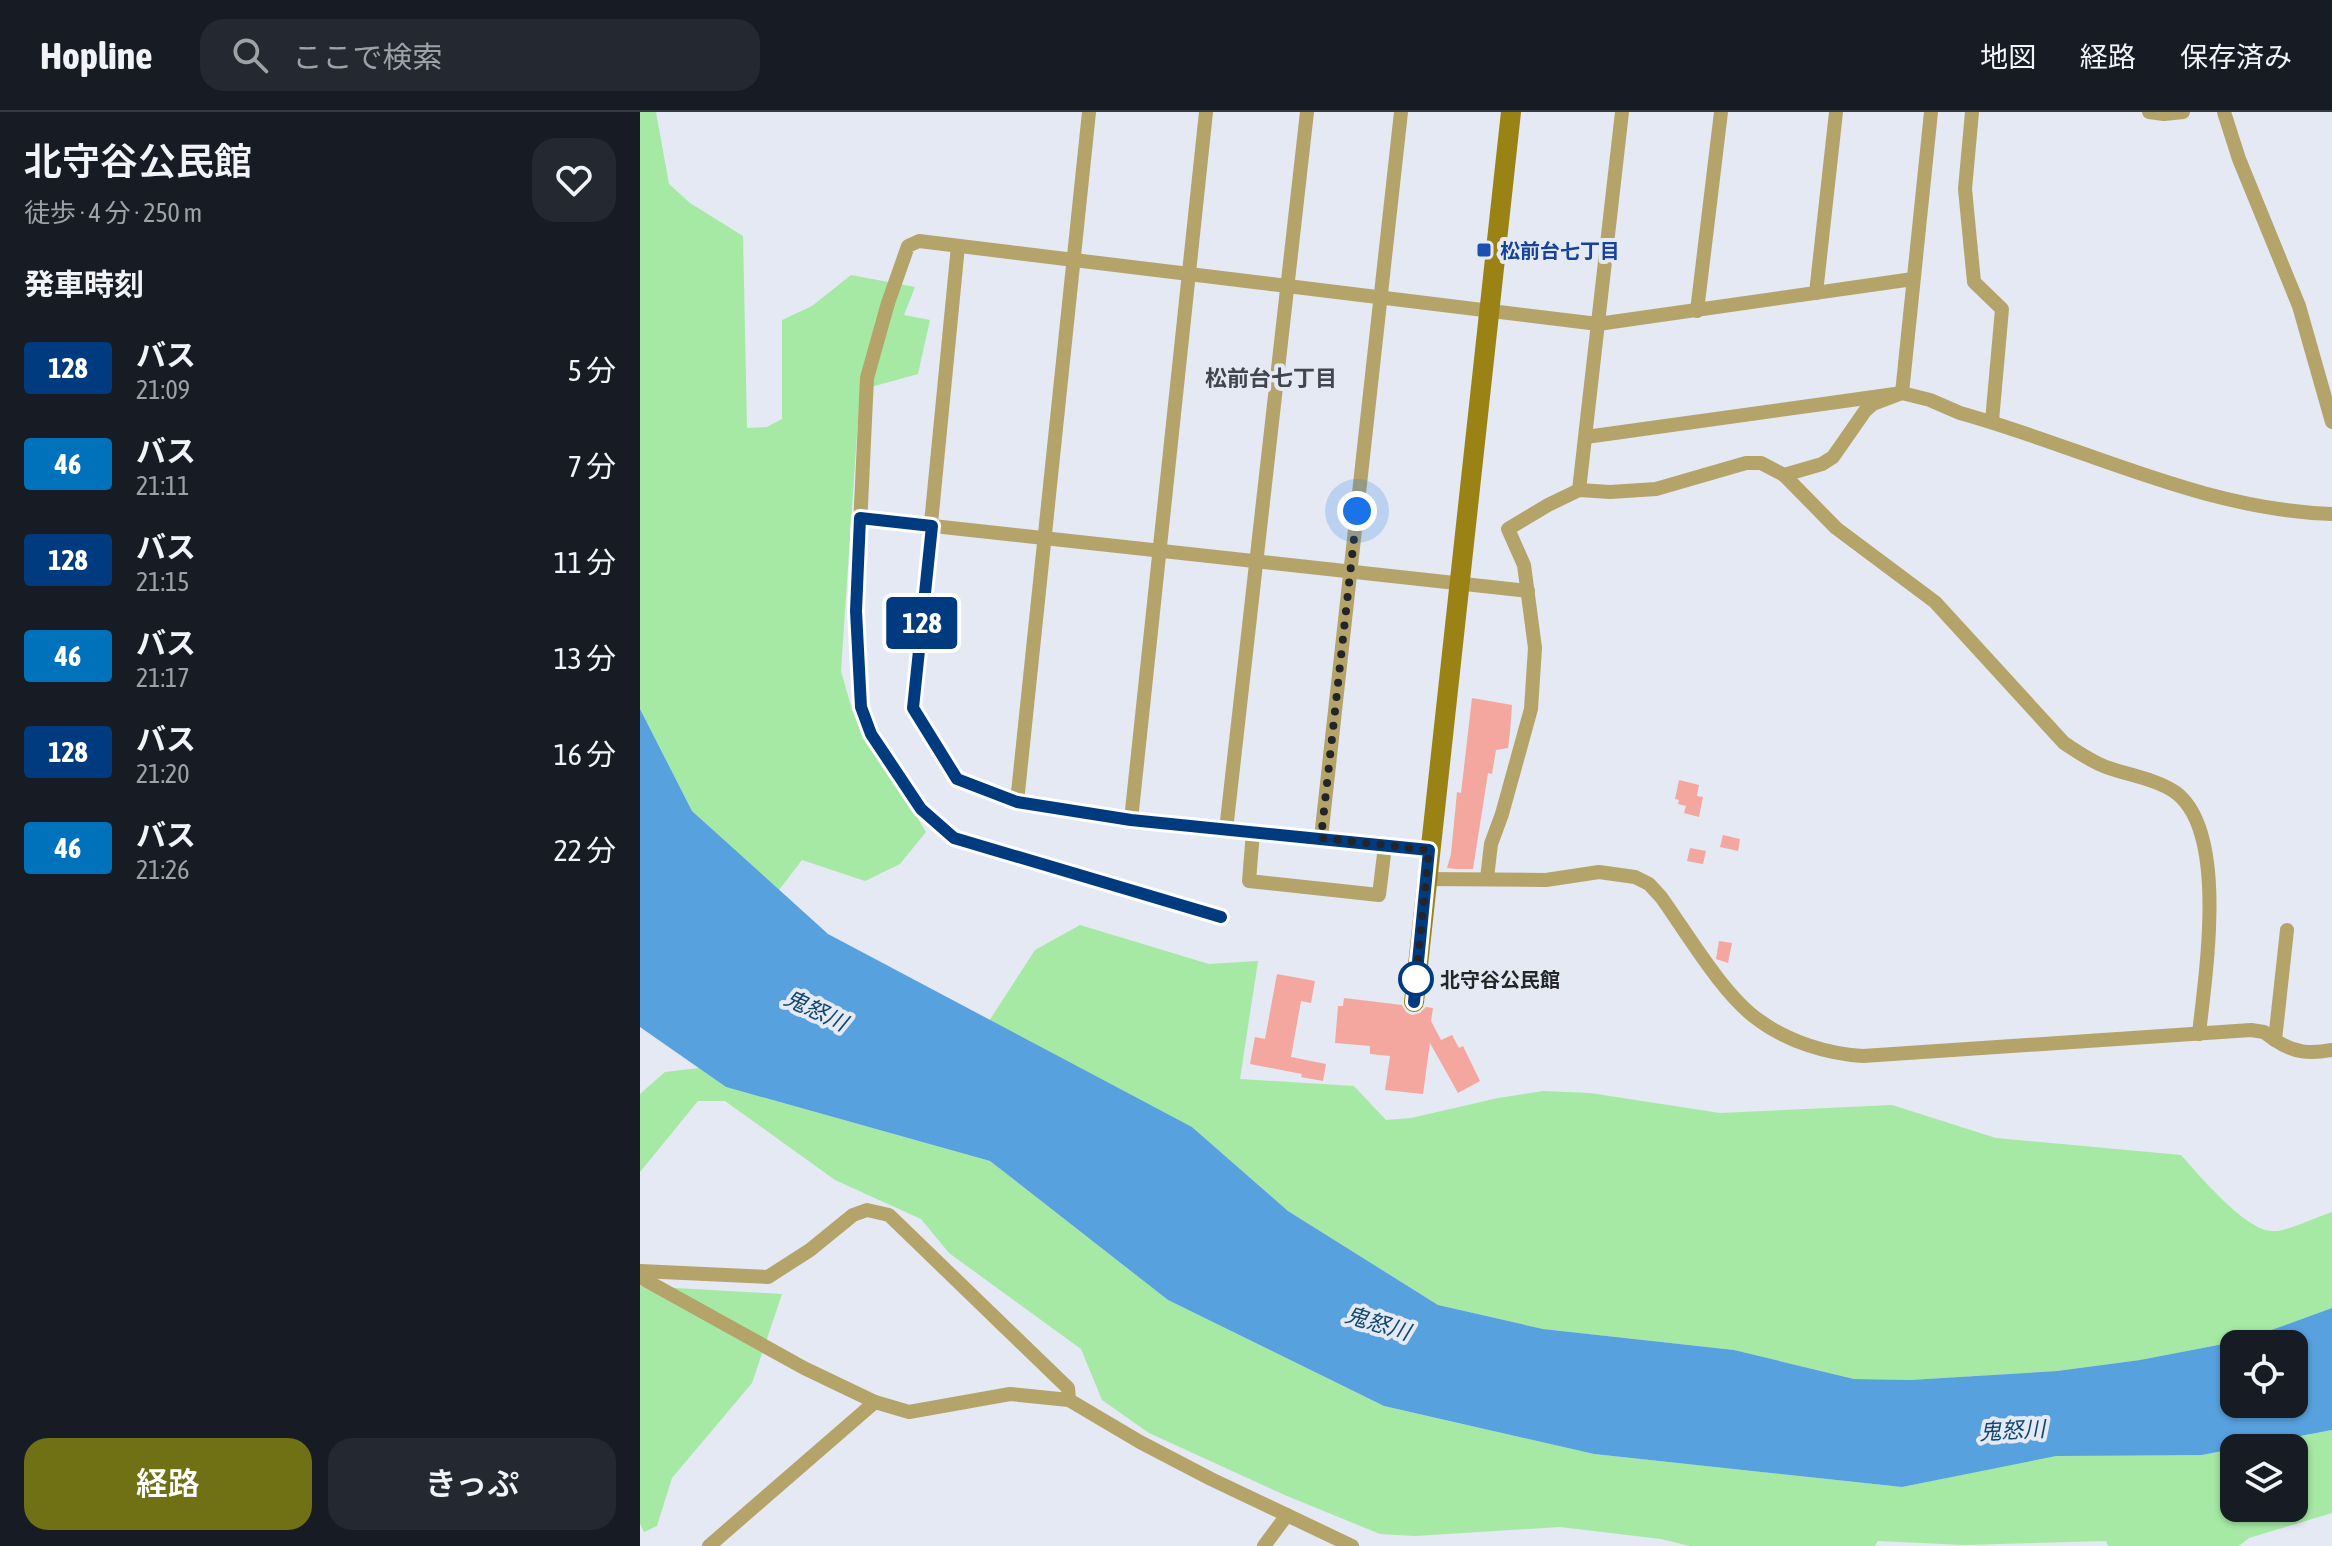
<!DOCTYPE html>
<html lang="ja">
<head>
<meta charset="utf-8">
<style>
  :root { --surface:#171b24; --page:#242831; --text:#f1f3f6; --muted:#9ea1a6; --line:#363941; --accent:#707014 }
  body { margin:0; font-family:"Asap Condensed","Noto Sans JP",sans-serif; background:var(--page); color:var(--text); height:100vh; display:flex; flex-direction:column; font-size:30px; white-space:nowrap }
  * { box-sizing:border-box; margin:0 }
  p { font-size:26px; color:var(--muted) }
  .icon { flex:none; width:44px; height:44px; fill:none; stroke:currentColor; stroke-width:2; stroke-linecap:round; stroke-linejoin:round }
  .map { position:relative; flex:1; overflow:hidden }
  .side { display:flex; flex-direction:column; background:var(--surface); width:640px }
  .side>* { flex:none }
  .badge { padding:0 16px; border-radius:6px; font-size:28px; line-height:52px }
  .controls { position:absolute; left:1580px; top:1218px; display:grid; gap:16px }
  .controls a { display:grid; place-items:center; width:88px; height:88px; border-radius:16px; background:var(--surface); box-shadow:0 2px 6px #0004; font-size:40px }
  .you { position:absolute; width:40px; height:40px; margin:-20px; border:6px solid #fff; border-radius:50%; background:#1a73e8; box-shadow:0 0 0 12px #1a73e833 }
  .map>.badge { position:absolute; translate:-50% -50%; box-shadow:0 0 0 4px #fff }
  h2 { padding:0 24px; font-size:30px; line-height:72px }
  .round { display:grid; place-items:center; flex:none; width:84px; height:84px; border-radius:24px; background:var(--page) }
  .overview { display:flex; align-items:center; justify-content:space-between; height:136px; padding:0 24px }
  h1 { font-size:38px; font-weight:600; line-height:60px }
  .primary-button { display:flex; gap:16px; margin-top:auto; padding:16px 24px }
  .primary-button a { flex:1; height:92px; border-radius:24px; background:var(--accent); color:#fff; font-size:32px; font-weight:600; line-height:92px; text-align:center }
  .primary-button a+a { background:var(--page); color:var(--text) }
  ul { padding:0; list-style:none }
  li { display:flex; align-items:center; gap:24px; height:96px; padding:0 24px }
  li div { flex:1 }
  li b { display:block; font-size:30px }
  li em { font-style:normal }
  li .badge { min-width:88px; font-weight:700; text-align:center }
  header { display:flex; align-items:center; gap:48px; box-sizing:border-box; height:112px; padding:0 40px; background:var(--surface); border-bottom:2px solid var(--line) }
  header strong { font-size:38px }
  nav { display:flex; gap:44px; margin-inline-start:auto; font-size:28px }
  .search { width:560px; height:72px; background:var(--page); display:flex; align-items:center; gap:20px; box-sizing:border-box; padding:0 28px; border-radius:24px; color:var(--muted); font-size:30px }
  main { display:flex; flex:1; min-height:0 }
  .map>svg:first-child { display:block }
  .green { fill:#a5e9a4 }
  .water { fill:#57a1de; fill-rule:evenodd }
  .building { fill:#f4a79f }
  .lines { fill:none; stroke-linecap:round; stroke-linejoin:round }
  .street { stroke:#b4a46a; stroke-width:14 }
  .secondary { stroke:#9a8214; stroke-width:20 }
  .line-casing { stroke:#fff; stroke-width:18 }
  .line { stroke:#003b80; stroke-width:12 }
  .walk { stroke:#232528; stroke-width:8; stroke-dasharray:0 14.4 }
  .transit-dot { fill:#1a4fb4; stroke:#e4e9f3; stroke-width:3 }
  .stop-dot { fill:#fff; stroke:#003b80; stroke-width:4 }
  .labels { text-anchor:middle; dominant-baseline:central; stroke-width:8; stroke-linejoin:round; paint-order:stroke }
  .transit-label { font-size:20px; font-weight:bold; fill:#164399; stroke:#e4e9f3; text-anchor:start }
  .stop-label { font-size:20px; font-weight:bold; fill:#232528; stroke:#e4e9f3; text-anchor:start }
  .neighbourhood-label { font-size:22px; font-weight:bold; fill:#42454d; stroke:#e4e9f3 }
  .water-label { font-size:22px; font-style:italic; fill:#0f476f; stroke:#e4e9f3 }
</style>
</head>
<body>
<header>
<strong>Hopline</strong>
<div class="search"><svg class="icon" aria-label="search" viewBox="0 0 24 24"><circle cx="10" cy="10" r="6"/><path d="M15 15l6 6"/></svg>ここで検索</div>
<nav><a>地図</a><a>経路</a><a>保存済み</a></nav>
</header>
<main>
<section class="side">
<div class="overview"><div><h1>北守谷公民館</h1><p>徒歩 · 4 分 · 250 m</p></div><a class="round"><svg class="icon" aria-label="heart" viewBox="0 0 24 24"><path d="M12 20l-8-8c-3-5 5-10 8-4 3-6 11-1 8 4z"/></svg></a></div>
<h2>発車時刻</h2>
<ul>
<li><span class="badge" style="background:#003b80;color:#fff">128</span><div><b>バス</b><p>21:09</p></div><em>5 分</em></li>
<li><span class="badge" style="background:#0072bc;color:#fff">46</span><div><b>バス</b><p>21:11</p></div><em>7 分</em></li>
<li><span class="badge" style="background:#003b80;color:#fff">128</span><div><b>バス</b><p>21:15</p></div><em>11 分</em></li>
<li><span class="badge" style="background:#0072bc;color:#fff">46</span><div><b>バス</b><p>21:17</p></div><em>13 分</em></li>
<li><span class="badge" style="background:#003b80;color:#fff">128</span><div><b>バス</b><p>21:20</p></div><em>16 分</em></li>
<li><span class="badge" style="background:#0072bc;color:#fff">46</span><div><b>バス</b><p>21:26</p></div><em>22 分</em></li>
</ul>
<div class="primary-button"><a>経路</a><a>きっぷ</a></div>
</section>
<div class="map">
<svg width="1692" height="1434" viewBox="0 0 1692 1434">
  <rect width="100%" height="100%" fill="#e4e9f3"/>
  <!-- green -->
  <g class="green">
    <polygon points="0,0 16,0 29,72 50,91 103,124 107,316 127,315 142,307 142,208 172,194 211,163 275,175 264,203 290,208 278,262 220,278 201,559 212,598 286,720 260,752 225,769 162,748 139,778 52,699 0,597"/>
    <path d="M440,813L569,852L618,849L600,967L714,974L746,1008L771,1006L858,986L903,979L950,981L1080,1001L1252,993L1356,1026L1541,1043C1558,1062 1606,1119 1632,1119C1647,1120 1676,1105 1692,1100V1196L1604,1228L1500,1248L1417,1259L1270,1268L1214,1267L1094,1238L903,1217L798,1193L648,1099L552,1015L349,909L395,838Z"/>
    <polygon points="59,956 86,975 350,1049 528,1188 744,1294 954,1342 1262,1375 1416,1343 1562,1343 1594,1337 1594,1396 1654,1396 1654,1336 1601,1336 1692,1318 1692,1401 1609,1426 1599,1434 1468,1434 1466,1429 1324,1433 1238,1429 1235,1434 1050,1434 1021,1427 920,1415 775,1424 740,1422 647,1384 509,1321 462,1288 441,1237 309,1141 281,1107 195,1068 85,989 58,989 0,1060 0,982 25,960"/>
    <polygon points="0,1174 142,1182 112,1271 32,1366 17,1414 4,1420 0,1412"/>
  </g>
  <!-- water -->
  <path class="water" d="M0,597L52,699L188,822L552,1015L648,1099L798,1193L903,1217L1094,1238L1214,1267L1270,1268L1417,1259L1500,1248L1604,1228L1692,1196V1318L1562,1343L1416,1344L1262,1375L954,1342L744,1294L528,1188L350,1049L86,975L0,915ZM1594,1232H1654V1292H1594Z"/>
  <!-- building -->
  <g class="building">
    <polygon points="832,586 872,593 870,620 868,636 856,638 852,662 848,661 833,757 816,757 807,756 811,742 817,680 821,681"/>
    <polygon points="1039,668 1059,673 1057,684 1063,685 1059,705 1044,701 1046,694 1038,692 1039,688 1035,687"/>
    <polygon points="1083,723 1100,727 1098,739 1080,735"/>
    <polygon points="1050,736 1066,739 1063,752 1047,749"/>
    <polygon points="1079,829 1092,831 1088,851 1076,847"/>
    <polygon points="637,862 675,869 671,891 661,889 651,945 686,952 683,969 661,965 662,962 610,952 615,925 625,927"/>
    <polygon points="704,886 762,893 766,900 772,903 780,901 786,895 793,896 791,909 801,928 812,923 819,936 823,934 840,969 818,981 790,931 783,982 745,978 750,944 730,942 730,934 695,931 698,894 703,894"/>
  </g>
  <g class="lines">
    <!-- street -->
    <g class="street">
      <polyline points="1332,0 1325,77 1334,170 1362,197 1352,309"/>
      <polyline points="1509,0 1524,2 1543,0"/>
      <polyline points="1584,0 1599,47 1659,194 1692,310"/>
      <polyline points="318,134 273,596 317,667 377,690 491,708 789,738"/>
      <polyline points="1176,181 1196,0"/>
      <polyline points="1057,199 1081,0"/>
      <path d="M946,325L1262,281L1290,288L1320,301C1443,335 1563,398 1692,402"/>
      <polyline points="1144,363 1182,352 1193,345 1225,299 1233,292 1262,281 1291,0"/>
      <polyline points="939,378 982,0"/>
      <polyline points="220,406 888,479"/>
      <polyline points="377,690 449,0"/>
      <polyline points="491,708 566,0"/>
      <polyline points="586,718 667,0"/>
      <polyline points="613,720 609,769 739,783 745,734"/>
      <polyline points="681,726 761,0"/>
      <path d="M847,766L851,732L862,702L891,597L895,536L884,453L868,417L908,393L939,378L970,380L1016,377L1106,351H1121L1144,363L1196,416L1295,490L1424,631C1438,640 1450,649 1466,655C1488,663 1516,667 1535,680C1589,719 1565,864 1559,922"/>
      <path d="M786,767L906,768L959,760L995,765L1009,772L1021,785C1047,821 1084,885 1120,909C1149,930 1188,942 1223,944L1611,918L1624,920L1635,928"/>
      <polyline points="581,805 314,726 281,697 231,622 221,595 216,499 227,266 248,191 268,134 279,129 958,212 1273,167"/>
      <path d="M1647,818L1635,928C1654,941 1670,942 1692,938"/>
      <polyline points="0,1159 128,1165 170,1138 213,1103 227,1098 249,1103 428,1276 429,1288"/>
      <polyline points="0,1165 164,1256 235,1290 269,1300 370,1282 429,1288 500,1330 571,1367 712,1434"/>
      <polyline points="69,1434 235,1290"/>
      <polyline points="624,1434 647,1403"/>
    </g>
    <!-- secondary -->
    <polyline class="secondary" points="774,890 871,0"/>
  </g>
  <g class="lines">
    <defs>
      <polyline id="line" points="581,805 314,726 281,697 231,622 221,595 216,499 220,406 292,414 273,596 317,667 377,690 491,708 789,738 774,890"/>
    </defs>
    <!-- line casing -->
    <use href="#line" class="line-casing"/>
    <!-- line -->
    <use href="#line" class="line"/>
    <!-- walk -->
    <polyline class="walk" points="717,399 681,726 789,738 776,867"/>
  </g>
  <!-- markers -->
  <rect class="transit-dot" x="836" y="130" width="16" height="16" rx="4"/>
  <circle class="stop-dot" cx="776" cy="867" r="16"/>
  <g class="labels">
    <!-- transit labels -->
    <g class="transit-label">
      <text x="860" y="138">松前台七丁目</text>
    </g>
    <!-- stop labels -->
    <g class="stop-label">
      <text x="800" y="867">北守谷公民館</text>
    </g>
    <!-- neighbourhood labels -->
    <g class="neighbourhood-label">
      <text x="631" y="266">松前台七丁目</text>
    </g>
    <!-- water labels -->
    <g class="water-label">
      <text transform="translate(176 898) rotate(25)">鬼怒川</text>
      <text transform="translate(738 1211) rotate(17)">鬼怒川</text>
      <text transform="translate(1372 1318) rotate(-3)">鬼怒川</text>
    </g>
  </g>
</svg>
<div class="controls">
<a><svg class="icon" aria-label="locate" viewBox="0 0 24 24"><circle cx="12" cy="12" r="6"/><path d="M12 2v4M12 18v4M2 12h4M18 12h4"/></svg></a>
<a><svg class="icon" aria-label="layers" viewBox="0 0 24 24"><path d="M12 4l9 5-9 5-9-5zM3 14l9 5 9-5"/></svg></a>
</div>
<div class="you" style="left:717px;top:399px"></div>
<b class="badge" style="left:282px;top:511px;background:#003b80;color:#fff">128</b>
</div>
</main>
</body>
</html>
